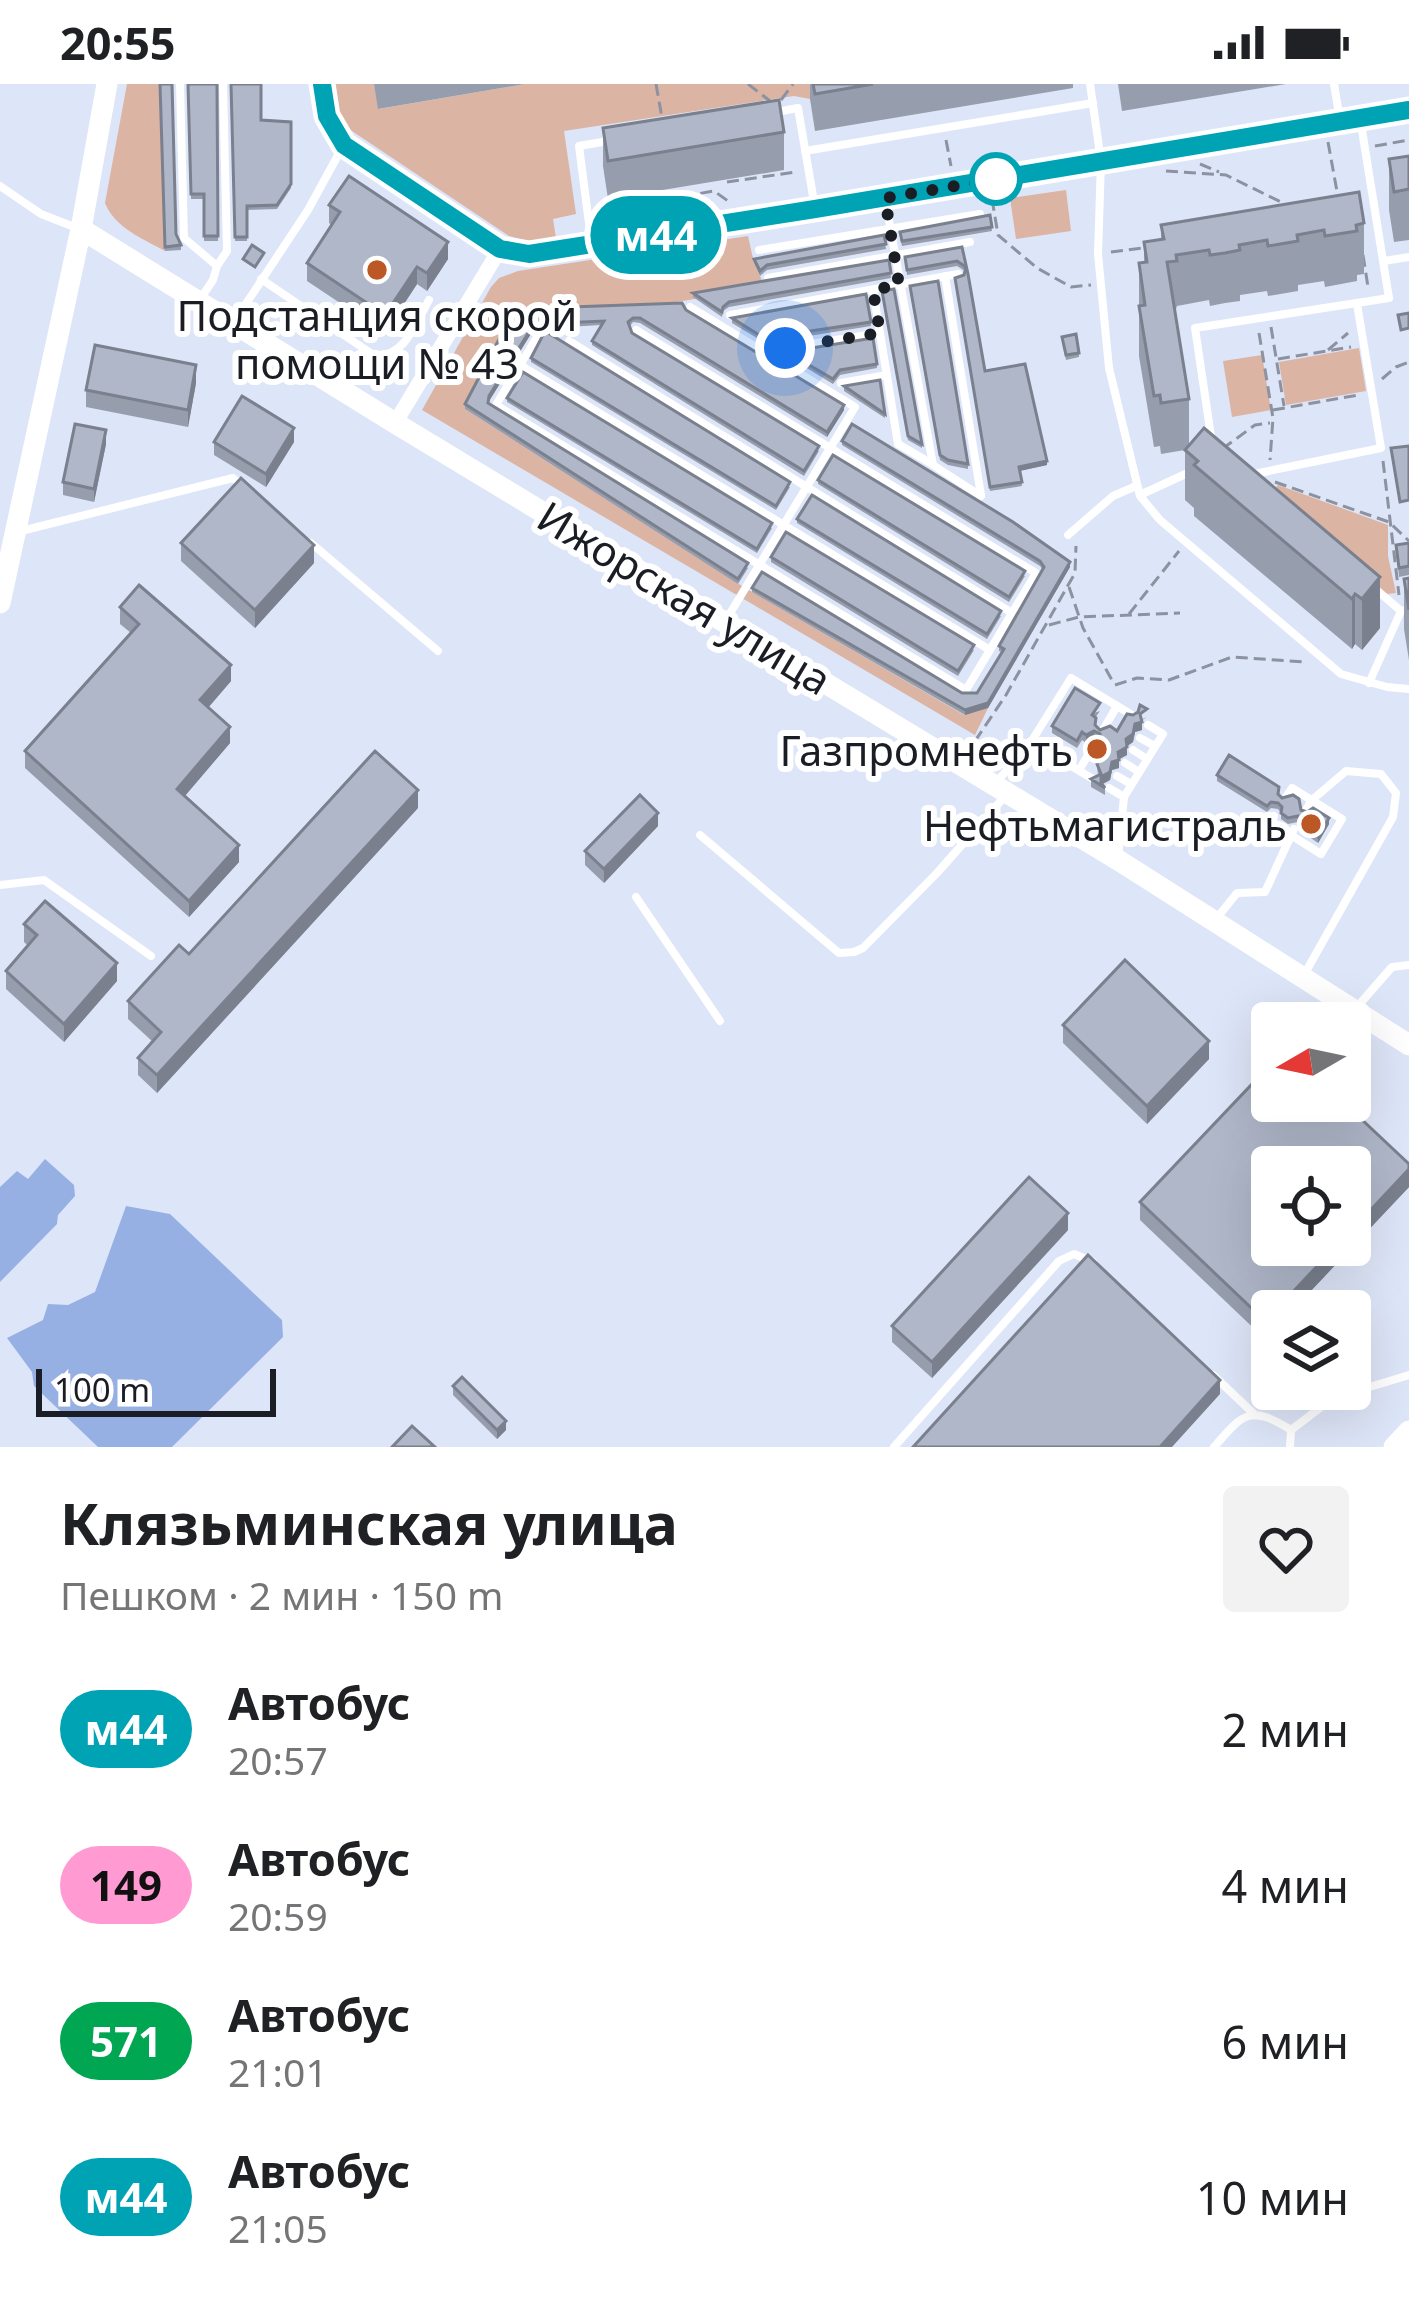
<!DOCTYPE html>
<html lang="ru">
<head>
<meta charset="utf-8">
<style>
  :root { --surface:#fff; --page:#f2f2f2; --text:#202124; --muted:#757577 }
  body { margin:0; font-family:"Noto Sans",sans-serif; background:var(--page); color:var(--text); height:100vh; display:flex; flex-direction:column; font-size:45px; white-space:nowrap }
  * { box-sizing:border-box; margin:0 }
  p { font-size:39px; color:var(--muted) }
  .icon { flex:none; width:66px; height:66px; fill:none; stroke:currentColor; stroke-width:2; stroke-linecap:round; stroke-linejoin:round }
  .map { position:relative; height:1363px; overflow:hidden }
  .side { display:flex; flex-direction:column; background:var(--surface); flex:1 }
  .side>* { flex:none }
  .badge { padding:0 24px; border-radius:39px; font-size:42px; line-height:78px }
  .needle { width:78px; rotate:261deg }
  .buttons { position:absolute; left:1251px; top:918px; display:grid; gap:24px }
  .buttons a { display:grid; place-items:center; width:120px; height:120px; border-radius:12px; background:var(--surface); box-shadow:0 12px 48px #0002; font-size:60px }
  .scale { position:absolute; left:36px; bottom:30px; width:240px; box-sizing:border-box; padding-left:12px; border:6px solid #1a1d23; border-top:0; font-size:33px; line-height:42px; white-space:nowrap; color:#1a1d23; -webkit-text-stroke:9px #fff; paint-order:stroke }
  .you { position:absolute; width:60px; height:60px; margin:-30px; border:9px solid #fff; border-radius:50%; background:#1a73e8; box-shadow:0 0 0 18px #1a73e833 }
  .map>.badge { position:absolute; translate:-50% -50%; box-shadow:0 0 0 6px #fff }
  .round { display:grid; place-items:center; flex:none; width:126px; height:126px; border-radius:12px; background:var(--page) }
  .head { display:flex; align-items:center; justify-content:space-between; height:204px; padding:0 60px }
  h1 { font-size:57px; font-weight:700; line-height:90px }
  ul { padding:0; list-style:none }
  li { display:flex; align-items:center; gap:36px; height:156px; padding:0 60px }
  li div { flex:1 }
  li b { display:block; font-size:45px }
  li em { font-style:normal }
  li .badge { min-width:132px; font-weight:700; text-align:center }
  .status { display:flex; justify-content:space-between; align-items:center; height:84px; padding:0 60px; background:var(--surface); direction:ltr }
  .status svg { height:33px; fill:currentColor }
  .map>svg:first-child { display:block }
  .green { fill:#dbb4a3 }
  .water { fill:#97b0e4 }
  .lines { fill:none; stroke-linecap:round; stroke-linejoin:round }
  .path { stroke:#8c929f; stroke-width:3; stroke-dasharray:12 6; stroke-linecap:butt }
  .service { stroke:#fff; stroke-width:8 }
  .minor { stroke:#fff; stroke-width:15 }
  .tertiary { stroke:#fff; stroke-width:21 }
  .wall { fill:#969dad }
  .shaded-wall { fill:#7a808d }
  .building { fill:#afb7c9; stroke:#7a808d; stroke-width:3 }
  .line-casing { stroke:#fff; stroke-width:27 }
  .line { stroke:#00a3b4; stroke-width:18 }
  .walk { stroke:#1a1d23; stroke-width:12; stroke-dasharray:0 21.6 }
  .stop-dot { fill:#fff; stroke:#00a3b4; stroke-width:6 }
  .poi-dot { fill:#bc5726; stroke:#fff; stroke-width:4.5 }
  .labels { text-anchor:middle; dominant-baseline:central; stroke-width:12; stroke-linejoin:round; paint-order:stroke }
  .poi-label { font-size:42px; fill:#1a1d23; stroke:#fff; text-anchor:end }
  .street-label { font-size:42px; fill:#1a1d23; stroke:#fff }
</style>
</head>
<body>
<div class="status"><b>20:55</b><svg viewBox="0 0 49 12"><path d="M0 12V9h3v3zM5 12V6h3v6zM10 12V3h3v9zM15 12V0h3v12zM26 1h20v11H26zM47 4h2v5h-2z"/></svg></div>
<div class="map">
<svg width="1409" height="1363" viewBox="0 0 1409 1363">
  <rect width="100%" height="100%" fill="#dde5f8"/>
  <!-- green -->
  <g class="green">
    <path d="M127,0H160L165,167C142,154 115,144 105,119Z"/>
    <polygon points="333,0 374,0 379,25 525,0 897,0 810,15 794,12 564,47 576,130 553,135 556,154 528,157 509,152 349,45 339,31"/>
    <polygon points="1066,106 1071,147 1016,155 1010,114"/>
    <polygon points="748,152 754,179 765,203 647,223 516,230 465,325 737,499 964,631 988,624 975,651 422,326 491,203 499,194 518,187"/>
    <polygon points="1359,264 1366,307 1286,321 1279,278"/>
    <polygon points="1262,271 1271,326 1232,333 1223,277"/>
    <polygon points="1278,401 1388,441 1388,472 1396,509 1387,510 1380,507 1270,411"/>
  </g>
  <!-- water -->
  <g class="water">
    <polygon points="45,1075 74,1101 75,1112 58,1131 57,1140 0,1198 0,1103 17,1087 28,1095"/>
    <polygon points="126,1122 170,1130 282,1236 283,1253 172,1363 98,1363 34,1302 32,1288 7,1254 43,1236 48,1220 68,1221 95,1208"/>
  </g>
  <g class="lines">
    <!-- path -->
    <g class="path">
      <polyline points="656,0 662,34"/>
      <polyline points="748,0 770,17"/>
      <polyline points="781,16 793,0"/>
      <polyline points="946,56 951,82"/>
      <polyline points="1328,58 1338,113"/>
      <polyline points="1375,62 1409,56"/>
      <polyline points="1200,80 1219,88"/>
      <polyline points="1166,87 1226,91 1287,121"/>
      <polyline points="727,98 796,88"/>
      <polyline points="992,115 998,151 1037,184 1071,203 1091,201"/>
      <polyline points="599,126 660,116"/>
      <polyline points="664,131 662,116 714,107 728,117"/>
      <polyline points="1111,168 1143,164"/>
      <polyline points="1363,171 1368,203"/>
      <polyline points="1271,243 1284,322"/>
      <polyline points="1259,249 1273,334 1270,376"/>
      <polyline points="1328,266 1348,249"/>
      <polyline points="1278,275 1351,263"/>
      <polyline points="1382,295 1396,283 1409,278"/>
      <polyline points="1273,326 1358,311"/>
      <polyline points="1222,365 1255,341 1270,339"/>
      <polyline points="1383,377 1399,511"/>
      <polyline points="1275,398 1389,438 1409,457"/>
      <polyline points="1069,503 1083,544 1113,598"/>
      <polyline points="1129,530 1179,467"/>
      <polyline points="1049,541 1079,533 1180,529"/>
      <polyline points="1115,601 1137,594 1169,596 1232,573 1306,578"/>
      <polyline points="975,657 1006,611 1075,489 1076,462"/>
    </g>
    <!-- service -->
    <g class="service">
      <polyline points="180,0 184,154 217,182 227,167 223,0"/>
      <polyline points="1090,0 1101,77 1098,170 1109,284 1140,412 1160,436 1341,590 1387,603 1409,605"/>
      <polyline points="1334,0 1340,36"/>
      <polyline points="771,29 798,24 815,124"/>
      <polyline points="805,67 1093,19"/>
      <polyline points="0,102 41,130 77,144"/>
      <polyline points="885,114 933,381 981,412"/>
      <polyline points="591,155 579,62 608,57"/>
      <polyline points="759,166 980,130"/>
      <polyline points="1384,177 1409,173"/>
      <polyline points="945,192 981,411"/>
      <polyline points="768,194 970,158"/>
      <path d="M261,195L375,272C405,273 416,239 429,216"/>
      <polyline points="873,206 898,360 932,380"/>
      <polyline points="199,217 213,196 217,182"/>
      <polyline points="690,223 855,323 726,536"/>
      <polyline points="730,231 958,190"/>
      <polyline points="234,238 308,126 343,62"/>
      <polyline points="537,253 496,321 966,606 1036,489 636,246"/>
      <polyline points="569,257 1012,529"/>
      <polyline points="785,264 880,249"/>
      <polyline points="520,281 990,566"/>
      <polyline points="841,299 887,291"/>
      <polyline points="1212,359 1195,244 1389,214 1361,40"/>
      <polyline points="1249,391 1381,364 1357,220"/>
      <polyline points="1140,411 1192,387"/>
      <polyline points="17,448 233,394 244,403"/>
      <polyline points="1068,451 1113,412 1136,402"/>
      <polyline points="311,459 438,567"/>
      <polyline points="1372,502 1401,527 1409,526"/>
      <polyline points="1369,599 1401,527"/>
      <polyline points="1103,646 1117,622"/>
      <polyline points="1140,654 1155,662"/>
      <polyline points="1031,658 1093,695"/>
      <polyline points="1133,666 1147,675"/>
      <polyline points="1125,679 1139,688"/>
      <polyline points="1079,686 1093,663"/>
      <polyline points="1117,692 1131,700"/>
      <polyline points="995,700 1031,658 1071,594 1132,631"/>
      <polyline points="1109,704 1124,713"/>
      <polyline points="1274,732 1270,738 1321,770 1342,735 1292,704 1286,713"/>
      <polyline points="700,751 839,869 854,868 863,864 937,789 1007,710"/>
      <polyline points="1118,774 1124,713 1163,650 1148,641"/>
      <polyline points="0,801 44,796 151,872"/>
      <polyline points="636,813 720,937"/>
      <polyline points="1216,835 1237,809 1265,808 1294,745"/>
      <polyline points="1304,891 1393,733 1396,709 1381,690 1346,687 1312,716 1306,726"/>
      <polyline points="1357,923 1392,883 1409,881"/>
      <polyline points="1213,1291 1255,1331"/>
      <polyline points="894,1363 1059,1177 1074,1170 1093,1178"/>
      <path d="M1214,1363C1243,1330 1249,1320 1291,1346"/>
      <polyline points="1290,1363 1291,1346 1333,1314 1409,1291"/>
    </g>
    <!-- minor -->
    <polyline class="minor" points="395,339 500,165"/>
    <!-- tertiary -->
    <g class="tertiary">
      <polyline points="322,0 327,32 344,61 500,165 529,170 815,125 1409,26"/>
      <polyline points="81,145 395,339 1118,776 1409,961"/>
      <polyline points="0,519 81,145 107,0"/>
      <polyline points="1394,1363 1409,1347"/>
    </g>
  </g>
  <!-- wall -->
  <g class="wall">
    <polygon points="160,0 176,150 181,161 181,166 165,167"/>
    <polygon points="188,0 217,0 218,157 204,157 204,115 191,115"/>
    <polygon points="231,0 261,36 291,104 277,125 247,126 247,157 235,157"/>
    <polygon points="374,0 525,0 378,25"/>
    <polygon points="810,0 1073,0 1073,4 815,47 810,15"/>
    <polygon points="1118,0 1286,0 1122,27"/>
    <polygon points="603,44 784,48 784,86 608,115 603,82"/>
    <polygon points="1409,72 1409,156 1394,158 1389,126 1389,75"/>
    <polygon points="329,121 448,175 427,207 417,200 385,249 307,197 307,179 332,141 329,139"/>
    <polygon points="990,131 992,147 902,162 900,153"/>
    <polygon points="1364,139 1364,190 1357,191 1357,197 1325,203 1324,197 1298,201 1298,207 1268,212 1267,207 1240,211 1240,217 1225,219 1210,222 1209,216 1177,222 1175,228 1189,315 1189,361 1380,493 1380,544 1362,566 1355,560 1352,565 1194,432 1194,424 1185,416 1185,366 1161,370 1160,362 1154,363 1139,272 1139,179 1144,178 1144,158 1161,155 1161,141"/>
    <polygon points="884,151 886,165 767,186 760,192 754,179 754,175"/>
    <polygon points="962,163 985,287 1047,381 1020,387 1022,402 990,407 955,199 964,191 965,187 957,182 907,191 905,173"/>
    <polygon points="889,176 891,194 729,223 723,227 722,233 693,213 693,209"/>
    <polygon points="910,207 968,380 968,385 948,381 940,376"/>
    <polygon points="882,212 922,360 922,364 908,356"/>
    <polygon points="515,225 686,226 844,326 827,353 640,239 633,238 630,242 632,249 819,367 804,392 592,261 592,257 601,241 534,245 489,317 489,320 748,484 738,500 465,325 465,320"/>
    <polygon points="732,234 871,238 871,242 784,256 777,262 777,266 732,239"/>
    <polygon points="1062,257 1079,269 1079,273 1066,276"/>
    <polygon points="787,268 877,280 877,284 840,291 833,300 787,272"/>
    <polygon points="531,274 790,403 776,426 531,278"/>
    <polygon points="196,299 188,343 86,323 86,306"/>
    <polygon points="844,302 885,330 885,334 844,307"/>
    <polygon points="507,314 772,444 757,469 507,318"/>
    <polygon points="842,357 1070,483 988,624 965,631 752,508 752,504 962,609 977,609 1002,568 999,567 999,562 1043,486 1040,482 842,361"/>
    <polygon points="214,358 294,358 266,403 214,371"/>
    <polygon points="106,360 94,418 63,411 63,398"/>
    <polygon points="818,396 1025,492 1009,518 818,400"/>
    <polygon points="797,435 1001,532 987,555 797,439"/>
    <polygon points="181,459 314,479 255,544 181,477"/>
    <polygon points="1409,459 1409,491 1399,493 1396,461"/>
    <polygon points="771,473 974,566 958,592 771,478"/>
    <polygon points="1409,494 1409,576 1404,545 1404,495"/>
    <polygon points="120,523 231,597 208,624 230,659 185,712 239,778 189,833 25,684 25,667 131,549 120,540"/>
    <polygon points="1100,627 1095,634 1095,641 1100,646 1117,647 1147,633 1141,637 1142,646 1135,648 1133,658 1126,662 1127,671 1118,675 1119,684 1112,686 1110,696 1102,700 1105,704 1105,711 1091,703 1091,695 1098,692 1097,680 1104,669 1100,667 1100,658 1094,655 1086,659 1082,656 1077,664 1052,649 1052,642"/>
    <polygon points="1217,691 1279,710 1301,726 1329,740 1318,759 1302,748 1298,738 1288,740 1281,735 1281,729 1278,725 1271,724 1267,728 1217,697"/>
    <polygon points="418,724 157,1009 138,991 138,974 153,958 128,935 128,917 189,870"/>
    <polygon points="658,742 604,799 585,781 585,767"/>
    <polygon points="24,840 117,897 64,958 6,905 6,887 28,862 24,858"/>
    <polygon points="1063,941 1209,975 1147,1040 1063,959"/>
    <polygon points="1409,1080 1409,1103 1265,1255 1140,1136 1140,1118"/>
    <polygon points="1068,1146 932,1294 892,1258 892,1242"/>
    <polygon points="453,1302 506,1346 497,1355 453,1311"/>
  </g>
  <!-- shaded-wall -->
  <g class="shaded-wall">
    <polygon points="448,158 448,175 427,207 427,189"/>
    <polygon points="417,183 417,200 385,249 385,231"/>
    <polygon points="534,240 534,245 489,317 489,312"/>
    <polygon points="196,281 196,299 188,343 188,326"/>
    <polygon points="844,321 844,326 827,353 827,348"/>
    <polygon points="294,344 294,358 266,403 266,390"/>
    <polygon points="106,346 106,360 94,418 94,405"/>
    <polygon points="1047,377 1047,381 1019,387 1019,383"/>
    <polygon points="314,461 314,479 255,544 255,526"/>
    <polygon points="1070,478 1070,483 988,624 965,631 965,626"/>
    <polygon points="1380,493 1380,544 1362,566 1362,515"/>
    <polygon points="1355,510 1355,560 1352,565 1352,515"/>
    <polygon points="231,581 231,597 200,633 200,616"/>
    <polygon points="1142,638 1142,646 1135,648 1133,658 1126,663 1126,655 1135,640"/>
    <polygon points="230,643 230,659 177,721 177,705"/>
    <polygon points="1094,647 1094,655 1086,659 1086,651"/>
    <polygon points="1127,663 1127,671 1118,676 1118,668"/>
    <polygon points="1119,676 1119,684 1112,686 1110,696 1101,701 1101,693 1112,678"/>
    <polygon points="418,706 418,724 157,1009 157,991"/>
    <polygon points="658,729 658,742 604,799 604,785"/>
    <polygon points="1329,734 1329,740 1318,759 1318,753"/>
    <polygon points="239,761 239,778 189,833 189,817"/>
    <polygon points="117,879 117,897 64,958 64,940"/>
    <polygon points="1209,957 1209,975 1147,1040 1147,1022"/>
    <polygon points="1409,1085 1409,1103 1292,1227 1275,1227 1337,1161 1350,1161 1350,1148"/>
    <polygon points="1068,1129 1068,1146 932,1294 932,1278"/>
    <polygon points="1272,1230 1272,1248 1265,1255 1265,1237"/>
    <polygon points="1366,1270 1366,1279 1350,1297 1350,1288"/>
    <polygon points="1220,1296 1220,1310 1172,1363 1160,1363"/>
    <polygon points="506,1337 506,1346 497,1355 497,1346"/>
  </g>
  <!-- building -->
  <g class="building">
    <polygon points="160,0 172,0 176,150 181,161 165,163"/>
    <polygon points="188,0 217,0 218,152 204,152 204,110 191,110"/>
    <polygon points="231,0 261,0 261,36 291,38 291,100 277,121 247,122 247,153 235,153"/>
    <polygon points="813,0 873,0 815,10"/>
    <polygon points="779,16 784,48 608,77 603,44"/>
    <polygon points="1409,72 1409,105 1394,108 1389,75"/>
    <polygon points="349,92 448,158 427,189 417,183 385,231 307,179 340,128 329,121"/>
    <polygon points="1359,108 1364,139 1356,141 1357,147 1325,152 1324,146 1297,151 1298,157 1268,162 1267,156 1239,161 1240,166 1225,169 1210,171 1209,166 1176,171 1177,177 1167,178 1189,315 1161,319 1160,311 1154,312 1139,222 1145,221 1139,179 1147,178 1144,158 1164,155 1161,141"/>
    <polygon points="990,131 992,143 902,157 900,148"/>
    <polygon points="884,151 886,160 767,181 760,187 754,175"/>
    <polygon points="252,161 264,169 255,183 243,175"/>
    <polygon points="962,163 968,190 985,287 1025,280 1047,377 1019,383 1022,398 990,403 955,194 964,191 966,183 957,177 907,186 905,173"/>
    <polygon points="889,176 891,189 729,218 723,223 722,228 693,209"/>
    <polygon points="938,197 968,380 948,376 940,371 910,202"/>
    <polygon points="894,205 922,360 908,352 882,207"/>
    <polygon points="866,210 871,238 784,251 777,258 777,262 732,234"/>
    <polygon points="682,219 686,226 844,321 827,348 640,234 633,234 628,238 632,249 819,362 804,387 592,257 604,237 534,240 489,312 488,319 748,479 738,495 465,320 515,225"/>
    <polygon points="1409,229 1409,244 1401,246 1398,231"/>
    <polygon points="545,247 790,398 776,422 531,274"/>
    <polygon points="1076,250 1079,269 1066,271 1062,253"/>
    <polygon points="873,254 877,280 840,286 833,295 787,268"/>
    <polygon points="95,261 196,281 188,326 86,306"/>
    <polygon points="523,288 772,439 757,465 507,314"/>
    <polygon points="880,296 885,330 844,302"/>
    <polygon points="242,312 294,344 266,390 214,358"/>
    <polygon points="75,340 106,346 94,405 63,398"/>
    <polygon points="852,340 1013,438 1070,478 988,619 965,626 752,504 762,488 962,609 977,609 1004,565 999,562 1044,483 1040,477 842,357"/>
    <polygon points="1204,344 1380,493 1362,515 1355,510 1352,515 1194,381 1198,377 1185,366"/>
    <polygon points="1409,362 1409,416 1400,418 1391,364"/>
    <polygon points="833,371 1025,487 1009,513 818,396"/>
    <polygon points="241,394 314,461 255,526 181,459"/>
    <polygon points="812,411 1001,527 987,550 797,435"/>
    <polygon points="786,448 974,561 958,587 771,473"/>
    <polygon points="1409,459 1409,482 1399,484 1396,461"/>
    <polygon points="1409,494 1409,526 1404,495"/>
    <polygon points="139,501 231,581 200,616 230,643 177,705 239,761 189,817 25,667 139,540 120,523"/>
    <polygon points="1075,604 1100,619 1092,631 1096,634 1095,641 1100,646 1110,642 1117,647 1127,630 1133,631 1138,628 1140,621 1147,625 1140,630 1142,638 1135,640 1133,650 1126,655 1127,663 1118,668 1119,676 1112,678 1110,688 1101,693 1101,699 1105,704 1091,695 1101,690 1097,680 1107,664 1100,660 1100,650 1094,647 1086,651 1082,648 1077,657 1052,642"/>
    <polygon points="375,667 418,706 157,991 138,974 161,948 128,917 179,861 189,870"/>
    <polygon points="1229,671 1279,703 1278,710 1282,714 1293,711 1299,715 1301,726 1307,728 1313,724 1329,734 1318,753 1302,742 1298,732 1288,734 1281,729 1282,723 1278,719 1271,718 1267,722 1217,691"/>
    <polygon points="640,711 658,729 604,785 585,767"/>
    <polygon points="45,817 117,879 64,940 6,887 37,851 24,840"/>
    <polygon points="1125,876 1209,957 1147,1022 1063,941"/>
    <polygon points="1272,979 1272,1017 1342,1017 1409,1080 1409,1085 1350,1148 1350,1083 1272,1083 1272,1161 1337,1161 1275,1227 1272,1227 1272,1230 1265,1237 1140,1118"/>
    <polygon points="1029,1093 1068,1129 932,1278 892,1242"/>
    <polygon points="1088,1171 1220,1296 1160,1363 913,1363"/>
    <polygon points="1350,1254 1366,1270 1350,1288"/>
    <polygon points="462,1293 506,1337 497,1346 453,1302"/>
    <polygon points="412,1342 435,1363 392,1363"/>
  </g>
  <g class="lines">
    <defs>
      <polyline id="line" points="322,0 327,32 344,61 500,165 529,170 815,125 1409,26"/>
    </defs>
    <!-- line casing -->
    <use href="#line" class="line-casing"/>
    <!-- line -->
    <use href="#line" class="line"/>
    <!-- walk -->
    <polyline class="walk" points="785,264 880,249 873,206 899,201 885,114 996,95"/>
  </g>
  <!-- markers -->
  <circle class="stop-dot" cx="996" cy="95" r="24"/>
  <g class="poi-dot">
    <circle cx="377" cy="186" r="12"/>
    <circle cx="1097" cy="665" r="12"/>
    <circle cx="1311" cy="740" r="12"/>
  </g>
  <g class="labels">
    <!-- poi labels -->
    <g class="poi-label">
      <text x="377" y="230" text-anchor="middle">Подстанция скорой<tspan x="377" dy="48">помощи № 43</tspan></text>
      <text x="1073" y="665">Газпромнефть</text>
      <text x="1287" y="740">Нефтьмагистраль</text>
    </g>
    <!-- street labels -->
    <g class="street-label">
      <text transform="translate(685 513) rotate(31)">Ижорская улица</text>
    </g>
  </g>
</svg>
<div class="buttons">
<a><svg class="needle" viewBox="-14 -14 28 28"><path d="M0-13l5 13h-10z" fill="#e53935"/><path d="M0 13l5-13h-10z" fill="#757577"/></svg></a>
<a><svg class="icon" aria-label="locate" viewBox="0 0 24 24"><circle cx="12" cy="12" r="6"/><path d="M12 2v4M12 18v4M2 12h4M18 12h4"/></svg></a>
<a><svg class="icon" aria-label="layers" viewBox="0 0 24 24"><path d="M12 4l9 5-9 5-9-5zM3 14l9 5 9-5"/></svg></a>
</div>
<div class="scale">100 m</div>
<div class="you" style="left:785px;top:264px"></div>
<b class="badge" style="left:656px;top:151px;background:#00a3b4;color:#fff">м44</b>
</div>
<section class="side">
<div class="head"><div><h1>Клязьминская улица</h1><p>Пешком · 2 мин · 150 m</p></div><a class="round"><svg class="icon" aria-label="heart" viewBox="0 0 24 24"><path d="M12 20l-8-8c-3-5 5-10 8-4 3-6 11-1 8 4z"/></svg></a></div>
<ul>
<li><span class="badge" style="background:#00a3b4;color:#fff">м44</span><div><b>Автобус</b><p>20:57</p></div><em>2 мин</em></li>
<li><span class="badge" style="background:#ff9ad2;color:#111">149</span><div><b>Автобус</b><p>20:59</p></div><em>4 мин</em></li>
<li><span class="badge" style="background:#00a651;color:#fff">571</span><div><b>Автобус</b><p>21:01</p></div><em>6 мин</em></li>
<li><span class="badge" style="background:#00a3b4;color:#fff">м44</span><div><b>Автобус</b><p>21:05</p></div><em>10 мин</em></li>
</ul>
</section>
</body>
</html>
